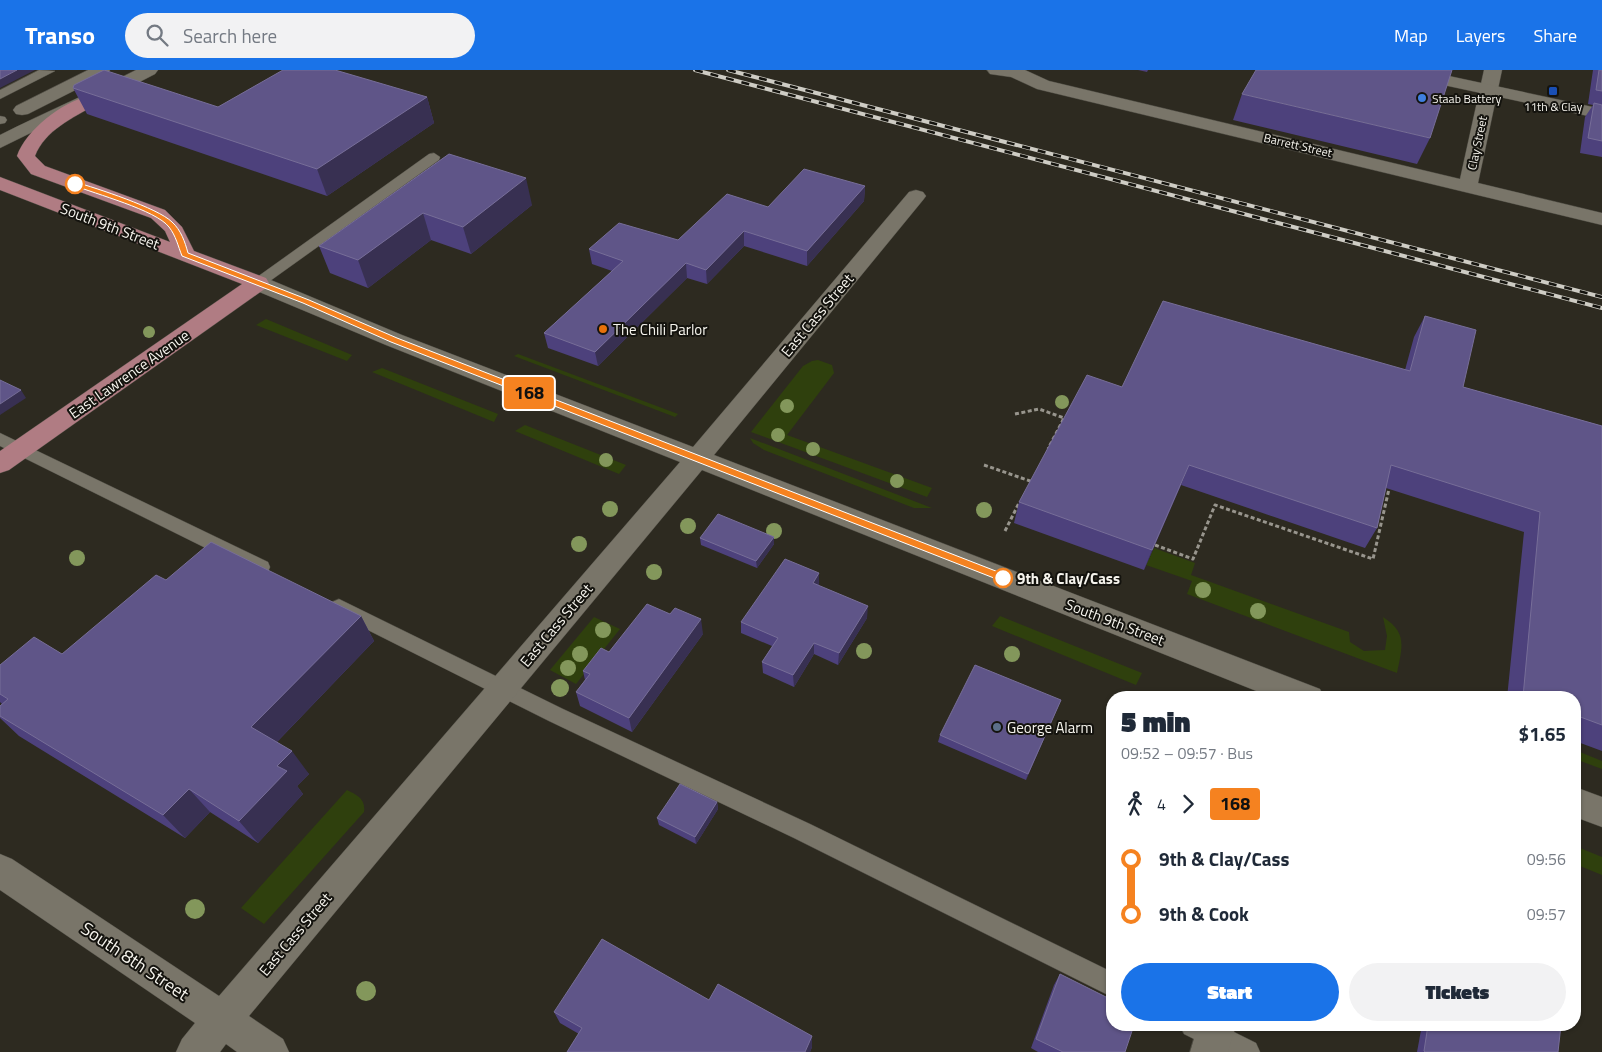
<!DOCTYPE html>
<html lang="en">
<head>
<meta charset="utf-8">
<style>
  :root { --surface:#fff; --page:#f2f2f3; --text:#1f2937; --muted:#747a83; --accent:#1a73e8 }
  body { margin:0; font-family:"Titillium Web",sans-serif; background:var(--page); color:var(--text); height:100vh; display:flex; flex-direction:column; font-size:19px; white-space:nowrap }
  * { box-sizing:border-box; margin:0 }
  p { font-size:16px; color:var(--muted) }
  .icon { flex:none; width:28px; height:28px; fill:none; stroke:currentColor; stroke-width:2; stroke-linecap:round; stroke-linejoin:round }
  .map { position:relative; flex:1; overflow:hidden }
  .drawer { position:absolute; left:1106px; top:621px; width:475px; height:340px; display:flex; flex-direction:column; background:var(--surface); border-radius:20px; box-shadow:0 1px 4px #0004 }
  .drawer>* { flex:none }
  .badge { padding:0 10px; border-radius:4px; font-size:18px; line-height:32px }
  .map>.badge { position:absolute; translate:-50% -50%; box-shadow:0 0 0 2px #fff }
  .legs { display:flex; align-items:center; gap:8px; height:55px; padding:0 15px; font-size:16px }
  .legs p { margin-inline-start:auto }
  .summary { display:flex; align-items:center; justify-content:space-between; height:85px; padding:0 15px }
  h1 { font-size:28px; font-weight:800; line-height:38px }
  .cta { display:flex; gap:10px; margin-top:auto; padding:10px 15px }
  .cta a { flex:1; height:58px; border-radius:30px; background:var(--accent); color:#fff; font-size:20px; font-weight:800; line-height:58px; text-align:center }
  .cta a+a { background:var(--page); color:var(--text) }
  ul { padding:0 15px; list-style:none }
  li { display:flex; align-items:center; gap:18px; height:55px; font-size:19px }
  li i { display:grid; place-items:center; width:8px; height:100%; margin:0 6px; background:currentColor }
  li i::after { content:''; width:12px; height:12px; margin:-6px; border:4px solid; border-radius:50%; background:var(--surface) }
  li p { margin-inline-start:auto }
  li:first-child i { background:linear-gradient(#0000 50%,currentColor 0) }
  li:last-child i { background:linear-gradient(currentColor 50%,#0000 0) }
  header { display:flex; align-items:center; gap:30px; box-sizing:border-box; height:70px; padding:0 25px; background:var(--accent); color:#fff }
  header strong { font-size:24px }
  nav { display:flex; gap:28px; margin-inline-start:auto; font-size:18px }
  .search { width:350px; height:45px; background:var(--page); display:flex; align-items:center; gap:12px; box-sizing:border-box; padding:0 18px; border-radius:28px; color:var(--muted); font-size:19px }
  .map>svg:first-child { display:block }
  .green { fill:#2f400d }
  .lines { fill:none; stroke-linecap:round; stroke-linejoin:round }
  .service-casing { stroke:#4b4940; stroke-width:1 }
  .minor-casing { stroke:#4b4940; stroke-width:1 }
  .tertiary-casing { stroke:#4b4940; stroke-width:1 }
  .primary-casing { stroke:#4b4940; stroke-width:1 }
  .path { stroke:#98958d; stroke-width:3; stroke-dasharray:4 2.5; stroke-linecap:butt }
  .service { fill:#797569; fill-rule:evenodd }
  .minor { fill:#797569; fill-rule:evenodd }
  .tertiary { fill:#797569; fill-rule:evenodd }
  .primary { fill:#b07c83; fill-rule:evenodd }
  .rail-casing { stroke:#ceccc4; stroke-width:4 }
  .rail { stroke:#14130e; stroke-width:2.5; stroke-dasharray:8; stroke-linecap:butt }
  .tree { fill:#83975b }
  .wall { fill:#4d417c }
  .shaded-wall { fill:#383052 }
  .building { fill:#5f5588; stroke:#776e98 }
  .line-1 { fill:#f58220; stroke:#fff }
  .transit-dot { fill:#1a4fb4; stroke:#14130e; stroke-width:2 }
  .shop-dot { fill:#3f7fe0; stroke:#14130e; stroke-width:2 }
  .stop-1-dot { fill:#fff; stroke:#f58220; stroke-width:2.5 }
  .food-dot { fill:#e8710a; stroke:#14130e; stroke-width:2 }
  .service-dot { fill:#5c6f8a; stroke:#14130e; stroke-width:2 }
  .labels { text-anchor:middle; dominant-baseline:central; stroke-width:4; stroke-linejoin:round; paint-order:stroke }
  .far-poi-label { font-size:12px; fill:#f6f4ed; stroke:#14130e; text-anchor:start }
  .far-street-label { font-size:12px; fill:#f6f4ed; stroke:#14130e }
  .street-label { font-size:15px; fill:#f6f4ed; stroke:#14130e }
  .poi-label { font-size:15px; fill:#f6f4ed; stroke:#14130e; text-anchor:start }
  .stop-label { font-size:15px; font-weight:bold; fill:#f6f4ed; stroke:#14130e; text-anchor:start }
  .near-street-label { font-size:18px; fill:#f6f4ed; stroke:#14130e }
</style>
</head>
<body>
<header>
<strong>Transo</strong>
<div class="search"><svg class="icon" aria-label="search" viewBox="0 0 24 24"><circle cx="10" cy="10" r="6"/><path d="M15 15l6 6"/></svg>Search here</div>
<nav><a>Map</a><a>Layers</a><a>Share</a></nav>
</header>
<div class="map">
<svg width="1602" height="982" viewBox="0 0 1602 982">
  <rect width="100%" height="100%" fill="#2d2a20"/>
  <!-- green -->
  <g class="green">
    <polygon points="266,249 352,285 347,291 256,255"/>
    <polygon points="518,284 678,344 675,347 514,286"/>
    <polygon points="818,290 832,295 834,303 787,365 932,418 927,427 751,362 803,296 812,291"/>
    <polygon points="382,298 498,344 494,352 372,302"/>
    <polygon points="525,355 626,395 619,404 515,361"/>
    <polygon points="750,368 932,438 914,438 764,380 753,373"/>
    <path d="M1154,478L1195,493L1191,505L1349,562L1350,572L1364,581L1385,580L1387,566L1383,547C1408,563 1402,577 1397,603L1187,524L1192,511L1146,495Z"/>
    <polygon points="1000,546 1142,603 1136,615 992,556"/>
    <polygon points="594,547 620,559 576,614 550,600"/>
    <polygon points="1575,680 1602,691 1602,699 1575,689"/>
    <path d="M347,720C357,725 366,729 364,742L264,854L241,838Z"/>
    <polygon points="1575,776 1602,787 1602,805 1575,794"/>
  </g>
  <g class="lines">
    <defs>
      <g id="service">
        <polygon points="39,0 55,1 0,29 0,20"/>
        <polygon points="0,46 5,47 7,50 5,53 0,54"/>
        <polygon points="434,83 440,87 439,90 263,216 253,216 251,213 253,210 429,84"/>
        <polygon points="0,363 268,492 270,497 268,502 261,504 254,502 0,376"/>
        <polygon points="339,529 563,639 810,754 1112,902 1112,927 794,768 549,651 332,542 329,537 332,532"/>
        <polygon points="1180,955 1220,955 1256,973 1260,982 1220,982 1184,964"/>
      </g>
      <g id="minor">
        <polygon points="987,0 1025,0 1049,11 1460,109 1484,0 1502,0 1478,113 1602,143 1602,155 1037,19 1011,7 990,4"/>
        <polygon points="916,120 923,122 926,126 923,130 714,385 1320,619 1324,628 1274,628 702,400 249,946 283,969 289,982 237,982 226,974 220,982 176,982 182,969 195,953 0,820 0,784 12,789 219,926 680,392 386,275 250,218 247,213 250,208 258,207 266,208 402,265 693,377 909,122"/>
        <polygon points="1575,717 1602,727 1602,757 1575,747"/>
        <polygon points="1198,955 1236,955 1228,982 1190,982"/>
      </g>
      <g id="tertiary">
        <polygon points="88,0 110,0 107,4 28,44 22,45 16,44 13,40 16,36"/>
        <path d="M136,0H158L155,4L95,35L59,49L0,78V65C45,42 91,23 136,0Z"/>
        <polygon points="1388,0 1421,0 1602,39 1602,49 1397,5 1391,4"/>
      </g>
      <path id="primary" d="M89,26L95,27L98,31L95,35C73,48 45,60 35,86L45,96L165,140L182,157L194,181L266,208L269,213L266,218L9,400L0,403V381L242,214L0,120V107L170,172L165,161L151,148L31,104L17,86C26,60 62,32 89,26Z"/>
    </defs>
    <!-- service casing -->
    <use href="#service" class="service-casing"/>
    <!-- minor casing -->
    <use href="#minor" class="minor-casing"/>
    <!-- tertiary casing -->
    <use href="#tertiary" class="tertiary-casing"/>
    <!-- primary casing -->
    <use href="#primary" class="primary-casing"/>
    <!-- path -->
    <g class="path">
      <polyline points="1015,344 1039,339 1064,348 1048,379"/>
      <polyline points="984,395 1033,412"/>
      <polyline points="1005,461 1019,433"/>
      <polyline points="1155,475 1193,489 1215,435 1373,489 1389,419"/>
    </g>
    <!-- service -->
    <use href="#service" class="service"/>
    <!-- minor -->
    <use href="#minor" class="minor"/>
    <!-- tertiary -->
    <use href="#tertiary" class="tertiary"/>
    <!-- primary -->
    <use href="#primary" class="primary"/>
    <defs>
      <g id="rail">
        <polyline points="695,0 1602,238"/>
        <polyline points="728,0 1602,227"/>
      </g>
    </defs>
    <!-- rail casing -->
    <use href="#rail" class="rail-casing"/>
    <!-- rail -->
    <use href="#rail" class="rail"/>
  </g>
  <!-- trees -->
  <g class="tree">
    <circle cx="149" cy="262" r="6"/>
    <circle cx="1062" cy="332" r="7"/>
    <circle cx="787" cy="336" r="7"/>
    <circle cx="778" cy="365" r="7"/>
    <circle cx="813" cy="379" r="7"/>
    <circle cx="606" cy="390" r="7"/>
    <circle cx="897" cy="411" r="7"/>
    <circle cx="610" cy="439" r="8"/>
    <circle cx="984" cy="440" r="8"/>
    <circle cx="688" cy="456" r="8"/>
    <circle cx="774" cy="461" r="8"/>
    <circle cx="579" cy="474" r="8"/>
    <circle cx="77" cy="488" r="8"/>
    <circle cx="654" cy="502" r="8"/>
    <circle cx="1203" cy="520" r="8"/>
    <circle cx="1258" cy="541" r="8"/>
    <circle cx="603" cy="560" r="8"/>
    <circle cx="864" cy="581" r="8"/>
    <circle cx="580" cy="584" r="8"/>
    <circle cx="1012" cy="584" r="8"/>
    <circle cx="568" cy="598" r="8"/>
    <circle cx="560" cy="618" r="9"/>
    <circle cx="195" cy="839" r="10"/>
    <circle cx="366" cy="921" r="10"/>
  </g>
  <!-- wall -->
  <g class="wall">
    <polygon points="1138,0 1148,0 1147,2"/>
    <polygon points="1593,0 1602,0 1602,87 1580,83 1585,47 1593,35 1588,34"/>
    <polygon points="73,18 218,37 427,27 434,53 327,126 87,44"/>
    <polygon points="1242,24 1430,68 1417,94 1233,50"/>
    <polygon points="449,84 532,135 471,184 431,170 368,218 330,203 319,176"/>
    <polygon points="865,116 864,131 807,196 744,176 707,214 687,208 598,296 548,278 544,263 612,201 592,194 589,179 678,170 768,137"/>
    <polygon points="1425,246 1463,317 1602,356 1602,681 1575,671 1575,628 1507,628 1524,462 1386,418 1377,458 1365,478 1181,415 1144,500 1014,453 1019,432 1122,317 1405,300 1414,267"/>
    <polygon points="774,467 774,474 757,498 701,475 700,468"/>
    <polygon points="166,510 361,546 374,571 277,672 309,704 297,716 303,724 258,773 210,742 185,768 19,666 0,648 0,636 2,634 0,632 0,595 62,584"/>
    <polygon points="819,515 819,516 867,548 838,595 814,584 794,617 763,603 762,592 772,576 741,563 741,552"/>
    <polygon points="703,564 632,662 580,636 576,622 585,610 583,601 609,582"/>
    <polygon points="1061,630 1026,710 938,672 940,665"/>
    <polygon points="717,732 718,739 696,774 659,755 657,748"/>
    <polygon points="1060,904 1125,982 1038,982 1031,978 1054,915"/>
    <polygon points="709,930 812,966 812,977 810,982 567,982 579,964 560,953 554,942"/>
    <polygon points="1422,955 1561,955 1558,982 1417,982"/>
  </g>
  <!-- shaded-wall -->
  <g class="shaded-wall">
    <polygon points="17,0 35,0 0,18 0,9"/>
    <polygon points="427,27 434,53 327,126 317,99"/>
    <polygon points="526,108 532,135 471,184 463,157"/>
    <polygon points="865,116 864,131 807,196 807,181"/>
    <polygon points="423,143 431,170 368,218 358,190"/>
    <polygon points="744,161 744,176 707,214 706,200"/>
    <polygon points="686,193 687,208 598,296 595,282"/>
    <polygon points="21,320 26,328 0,345 0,334"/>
    <polygon points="1189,395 1181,415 1144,500 1152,480"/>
    <polygon points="774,467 774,474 757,498 756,491"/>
    <polygon points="819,503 819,515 812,525 813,513"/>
    <polygon points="868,536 867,548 838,595 839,583"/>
    <polygon points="361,546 374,571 269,680 251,657"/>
    <polygon points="701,549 703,564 632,662 629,648"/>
    <polygon points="814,573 814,584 794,617 793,605"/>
    <polygon points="1061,630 1058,637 1026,710 1028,704"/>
    <polygon points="292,681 309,704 297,716 303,724 258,773 239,751 277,696"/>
    <polygon points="189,719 210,742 185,768 163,745"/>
    <polygon points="717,732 718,739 696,774 695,767"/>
    <polygon points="812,966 812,977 810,982 804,982"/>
  </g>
  <!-- building -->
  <g class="building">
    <polygon points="0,0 17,0 0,9"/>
    <polygon points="104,0 218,37 283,0 335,0 427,27 317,99 73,18 74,15"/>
    <polygon points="1256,0 1452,0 1430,68 1242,24"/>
    <polygon points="1599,0 1602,0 1602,21 1596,20"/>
    <polygon points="1594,33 1602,35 1602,71 1588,68"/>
    <polygon points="449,84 526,108 463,157 423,143 358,190 319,176"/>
    <polygon points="804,99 865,116 807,181 744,161 706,200 686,193 595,282 544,263 623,191 589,179 619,153 678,170 727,124 768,137"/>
    <polygon points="1163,231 1410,301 1425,246 1476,260 1463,317 1602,356 1602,655 1575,645 1575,628 1523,627 1540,442 1391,395 1377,458 1189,395 1152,480 1019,432 1087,305 1122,317"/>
    <polygon points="0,310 21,320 0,334"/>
    <polygon points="718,444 774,467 756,491 700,468"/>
    <polygon points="211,472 361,546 251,657 292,681 277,696 287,701 239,751 189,719 163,745 0,646 0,636 8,629 0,624 0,595 34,567 62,584 156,505 166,510"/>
    <polygon points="785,489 819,503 813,513 868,536 839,583 814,573 793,605 762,592 778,568 741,552"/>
    <polygon points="647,534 670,544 675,538 701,549 629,648 576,622 590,604 583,601 601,578 609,582"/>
    <polygon points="975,595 1061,630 1028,704 940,665"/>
    <polygon points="680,714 717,732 695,767 657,748"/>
    <polygon points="602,869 709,930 718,914 812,966 805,982 567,982 582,958 554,942"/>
    <polygon points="1060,904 1112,930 1112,955 1134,955 1125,982 1063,982 1036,969"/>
    <polygon points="1428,955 1561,955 1558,982 1425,982 1424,981"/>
  </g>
  <!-- line-1 -->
  <path class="line-1" d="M75,112C96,118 158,138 172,152C181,160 185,172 188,183L309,230L397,268L1006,505L1008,508L1006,510H999L391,272L303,233L182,186C178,176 176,166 169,157C156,140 95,124 73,115L72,114Z"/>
  <!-- markers -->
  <rect class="transit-dot" x="1548" y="16" width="10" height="10" rx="2.5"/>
  <circle class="shop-dot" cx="1422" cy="28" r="5"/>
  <g class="stop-1-dot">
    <circle cx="75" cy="114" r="9"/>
    <circle cx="1003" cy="508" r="9"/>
  </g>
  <circle class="food-dot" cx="603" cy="259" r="5"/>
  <circle class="service-dot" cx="997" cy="657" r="5"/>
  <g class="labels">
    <!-- far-poi labels -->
    <g class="far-poi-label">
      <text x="1432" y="28">Staab Battery</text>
      <text x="1553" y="36" text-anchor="middle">11th &amp; Clay</text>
    </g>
    <!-- far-street labels -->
    <g class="far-street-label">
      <text transform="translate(1477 73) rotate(-78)">Clay Street</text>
      <text transform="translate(1298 75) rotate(13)">Barrett Street</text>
    </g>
    <!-- street labels -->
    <g class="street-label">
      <text transform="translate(110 156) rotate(21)">South 9th Street</text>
      <text transform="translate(817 245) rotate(-50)">East Cass Street</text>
      <text transform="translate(129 304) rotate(-35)">East Lawrence Avenue</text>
      <text transform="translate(1115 552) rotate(21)">South 9th Street</text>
      <text transform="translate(556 555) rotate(-50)">East Cass Street</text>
      <text transform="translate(295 864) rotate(-50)">East Cass Street</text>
    </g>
    <!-- poi labels -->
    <g class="poi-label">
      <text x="613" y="259">The Chili Parlor</text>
      <text x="1007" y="657">George Alarm</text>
    </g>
    <!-- stop labels -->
    <g class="stop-label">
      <text x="1017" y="508">9th &amp; Clay/Cass</text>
    </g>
    <!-- near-street labels -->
    <g class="near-street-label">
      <text transform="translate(135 891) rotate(34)">South 8th Street</text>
    </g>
  </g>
</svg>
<b class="badge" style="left:529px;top:323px;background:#f58220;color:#111">168</b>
<section class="drawer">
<div class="summary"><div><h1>5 min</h1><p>09:52 – 09:57 · Bus</p></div><b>$1.65</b></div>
<div class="legs"><svg class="icon" aria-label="walk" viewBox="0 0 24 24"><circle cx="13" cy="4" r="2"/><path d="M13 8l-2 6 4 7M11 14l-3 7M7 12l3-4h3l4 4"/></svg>4<svg class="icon" aria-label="forward" viewBox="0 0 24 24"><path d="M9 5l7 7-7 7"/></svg><b class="badge" style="background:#f58220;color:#111">168</b></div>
<ul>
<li><i style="color:#f58220"></i><b>9th &amp; Clay/Cass</b><p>09:56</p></li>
<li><i style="color:#f58220"></i><b>9th &amp; Cook</b><p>09:57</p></li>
</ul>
<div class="cta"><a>Start</a><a>Tickets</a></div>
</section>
</div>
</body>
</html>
